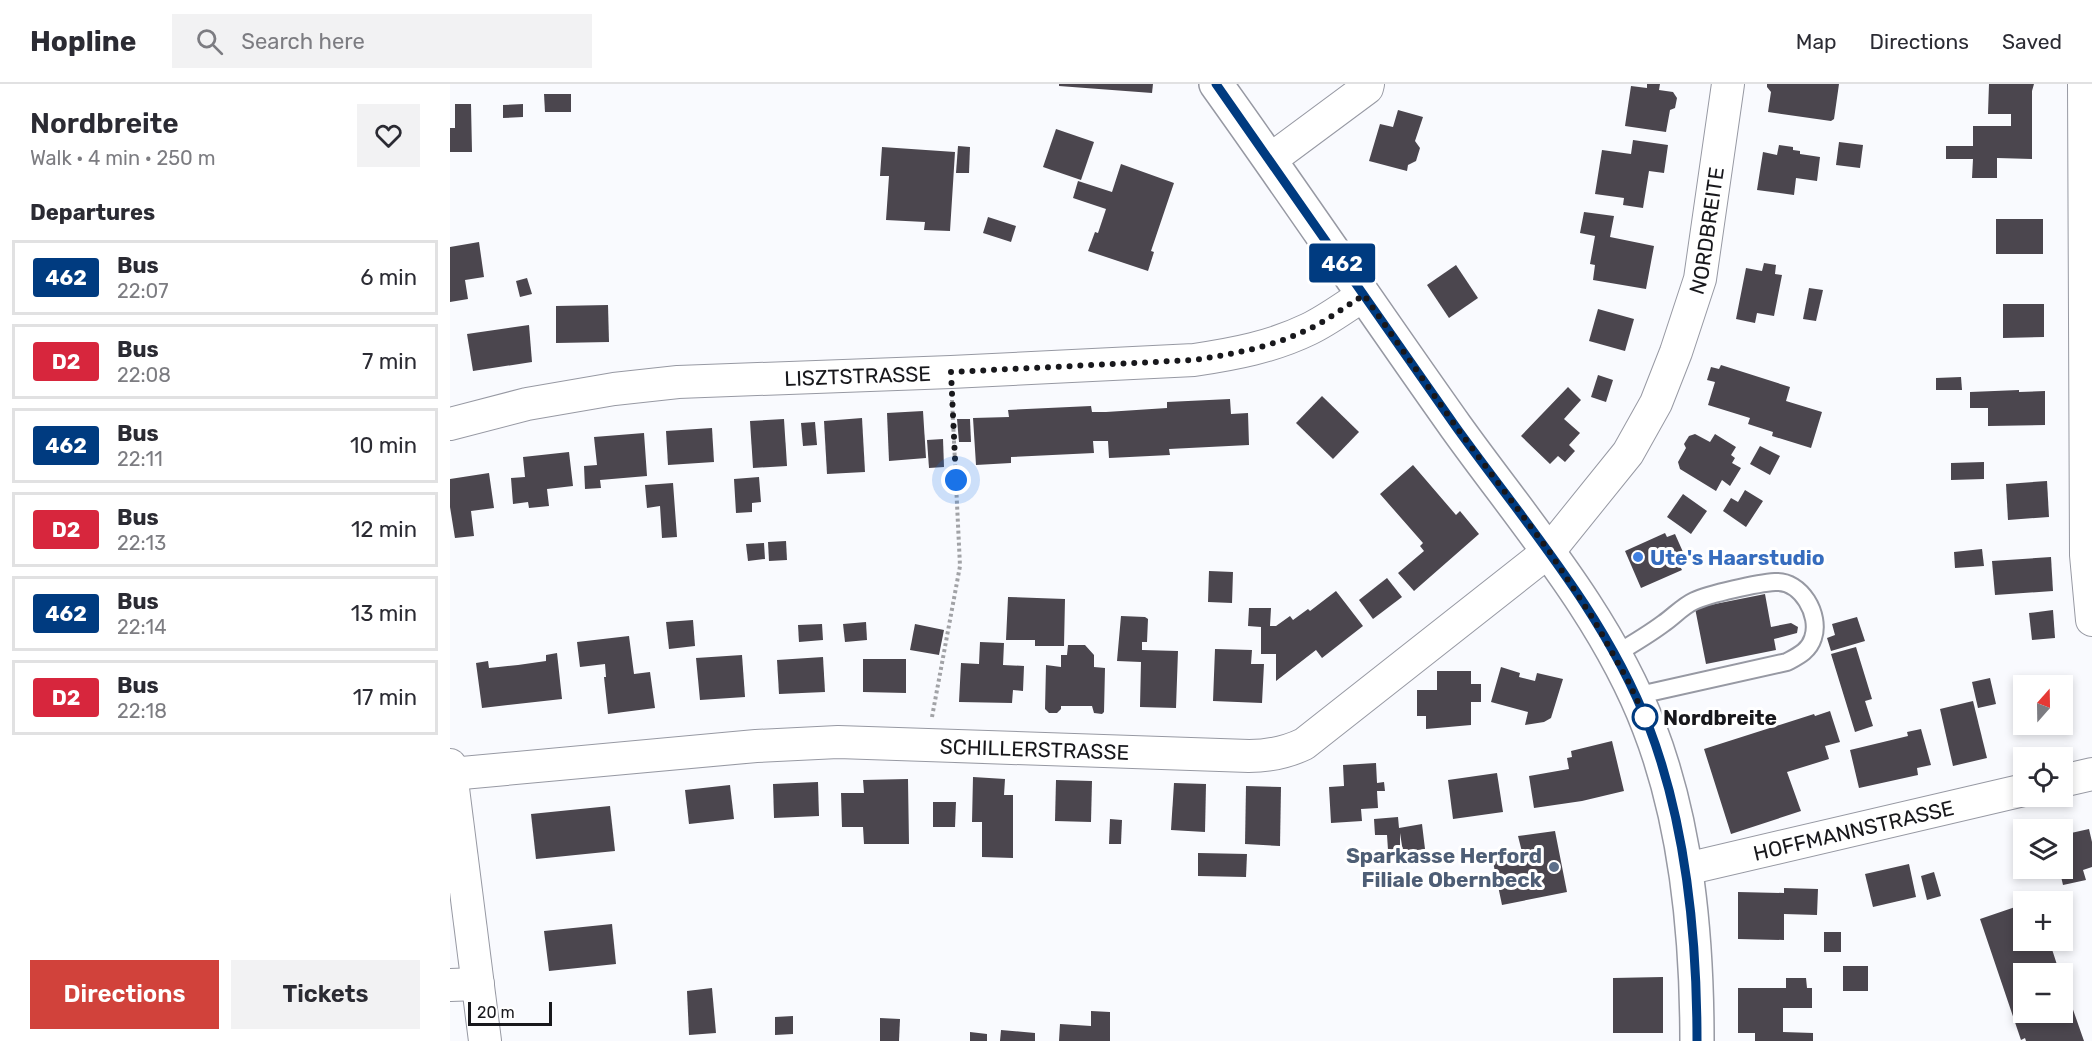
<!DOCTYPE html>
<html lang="en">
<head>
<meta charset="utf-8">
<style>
  :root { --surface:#fff; --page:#f2f2f3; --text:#2b2b33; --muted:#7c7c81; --line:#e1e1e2; --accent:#d1423b }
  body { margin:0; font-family:Rubik,sans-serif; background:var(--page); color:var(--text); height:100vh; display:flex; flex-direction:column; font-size:22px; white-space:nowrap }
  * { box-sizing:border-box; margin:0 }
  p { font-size:20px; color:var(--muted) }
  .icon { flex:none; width:33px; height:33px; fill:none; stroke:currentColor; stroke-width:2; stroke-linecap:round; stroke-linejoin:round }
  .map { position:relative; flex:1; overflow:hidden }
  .panel { display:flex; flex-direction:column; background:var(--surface); width:450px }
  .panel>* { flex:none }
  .badge { padding:0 12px; border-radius:4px; font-size:21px; line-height:39px }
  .needle { width:39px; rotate:20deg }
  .buttons { position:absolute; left:1563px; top:591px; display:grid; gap:12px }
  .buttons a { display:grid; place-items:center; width:60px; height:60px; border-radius:0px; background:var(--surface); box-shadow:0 3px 9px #0003; font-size:30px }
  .scale { position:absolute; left:18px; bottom:15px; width:84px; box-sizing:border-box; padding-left:6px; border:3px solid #18181c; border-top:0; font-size:16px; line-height:21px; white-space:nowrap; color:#18181c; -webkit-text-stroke:4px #fff; paint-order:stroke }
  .you { position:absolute; width:30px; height:30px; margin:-15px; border:4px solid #fff; border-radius:50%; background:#1a73e8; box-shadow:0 0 0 9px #1a73e833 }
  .map>.badge { position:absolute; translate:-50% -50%; box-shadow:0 0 0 3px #fff }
  h2 { padding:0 30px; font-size:22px; line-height:54px }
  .round { display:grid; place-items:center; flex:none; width:63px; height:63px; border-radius:0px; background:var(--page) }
  .summary { display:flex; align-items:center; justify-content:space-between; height:102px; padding:0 30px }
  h1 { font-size:28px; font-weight:600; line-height:45px }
  .cta { display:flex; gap:12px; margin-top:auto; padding:12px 30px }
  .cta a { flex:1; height:69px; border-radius:0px; background:var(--accent); color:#fff; font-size:24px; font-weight:600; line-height:69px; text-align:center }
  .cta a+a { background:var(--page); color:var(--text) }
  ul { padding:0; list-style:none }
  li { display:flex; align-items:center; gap:18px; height:75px; margin:0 12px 9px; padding:0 18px; border:3px solid var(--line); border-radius:0px }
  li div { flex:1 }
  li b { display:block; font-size:22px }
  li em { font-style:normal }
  li .badge { min-width:66px; font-weight:700; text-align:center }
  header { display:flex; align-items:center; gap:36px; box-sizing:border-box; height:84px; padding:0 30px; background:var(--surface); border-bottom:2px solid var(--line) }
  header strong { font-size:28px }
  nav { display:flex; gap:33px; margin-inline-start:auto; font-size:21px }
  .search { width:420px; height:54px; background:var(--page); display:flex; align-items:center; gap:15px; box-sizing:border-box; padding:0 21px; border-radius:0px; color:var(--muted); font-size:22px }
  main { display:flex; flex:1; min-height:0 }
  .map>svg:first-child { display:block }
  .building { fill:#4b464e }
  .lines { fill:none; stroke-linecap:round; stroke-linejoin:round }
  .lane-casing { stroke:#9799a3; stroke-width:20 }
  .street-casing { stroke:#9799a3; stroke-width:34 }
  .secondary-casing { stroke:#9799a3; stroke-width:36 }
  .path { stroke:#a1a2a6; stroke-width:4; stroke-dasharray:3 3; stroke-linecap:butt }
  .lane { stroke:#fff; stroke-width:16 }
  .street { stroke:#fff; stroke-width:32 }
  .secondary { stroke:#fff; stroke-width:33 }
  .line-casing { stroke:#fff; stroke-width:14 }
  .line { stroke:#003b80; stroke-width:9 }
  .walk { stroke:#18181c; stroke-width:6; stroke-dasharray:0 10.8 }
  .shop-dot { fill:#3f7fe0; stroke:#fff; stroke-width:2 }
  .stop-dot { fill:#fff; stroke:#003b80; stroke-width:3 }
  .service-dot { fill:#5c6f8a; stroke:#fff; stroke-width:2 }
  .labels { text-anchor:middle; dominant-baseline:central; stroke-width:6; stroke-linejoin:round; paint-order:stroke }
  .street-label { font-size:21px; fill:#18181c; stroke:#fff }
  .shop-label { font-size:21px; font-weight:bold; fill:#366cbe; stroke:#fff; text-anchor:start }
  .stop-label { font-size:21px; font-weight:bold; fill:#18181c; stroke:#fff; text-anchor:start }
  .service-label { font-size:21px; font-weight:bold; fill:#4e5e75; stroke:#fff; text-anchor:end }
</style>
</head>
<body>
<header>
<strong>Hopline</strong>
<div class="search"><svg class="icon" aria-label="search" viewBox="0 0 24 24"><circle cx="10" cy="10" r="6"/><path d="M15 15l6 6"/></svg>Search here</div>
<nav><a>Map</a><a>Directions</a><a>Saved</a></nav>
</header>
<main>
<section class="panel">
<div class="summary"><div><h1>Nordbreite</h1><p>Walk · 4 min · 250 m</p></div><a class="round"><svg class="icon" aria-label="heart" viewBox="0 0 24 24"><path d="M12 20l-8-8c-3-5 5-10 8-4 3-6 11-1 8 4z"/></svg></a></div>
<h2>Departures</h2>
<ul>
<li><span class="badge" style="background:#003b80;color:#fff">462</span><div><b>Bus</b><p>22:07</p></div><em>6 min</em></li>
<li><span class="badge" style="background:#d7263d;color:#fff">D2</span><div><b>Bus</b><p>22:08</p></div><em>7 min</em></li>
<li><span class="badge" style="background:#003b80;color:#fff">462</span><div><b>Bus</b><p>22:11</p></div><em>10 min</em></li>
<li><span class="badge" style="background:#d7263d;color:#fff">D2</span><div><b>Bus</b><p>22:13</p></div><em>12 min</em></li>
<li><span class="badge" style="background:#003b80;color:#fff">462</span><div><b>Bus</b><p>22:14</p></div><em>13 min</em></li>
<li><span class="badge" style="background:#d7263d;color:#fff">D2</span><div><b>Bus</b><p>22:18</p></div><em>17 min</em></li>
</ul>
<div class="cta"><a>Directions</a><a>Tickets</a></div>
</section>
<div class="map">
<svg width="1642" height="957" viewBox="0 0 1642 957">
  <rect width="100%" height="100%" fill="#f9fafe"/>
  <!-- building -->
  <g class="building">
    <polygon points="609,0 703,0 702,9 609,2"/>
    <polygon points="1197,0 1210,0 1209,6 1223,8 1227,14 1225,24 1220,26 1216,48 1175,42 1181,2 1197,4"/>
    <polygon points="1317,0 1389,0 1384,35 1381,37 1318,28 1321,8 1317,3"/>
    <polygon points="1539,0 1584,0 1582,7 1582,75 1547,74 1547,94 1522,94 1523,75 1496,75 1496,62 1523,62 1523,42 1561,42 1561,30 1538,30"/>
    <polygon points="94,10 121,10 121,28 95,28"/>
    <polygon points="5,20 21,20 22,68 0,68 0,44 5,44"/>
    <polygon points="73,20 73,33 53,34 53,21"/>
    <polygon points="948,26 973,33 965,57 970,64 966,77 958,81 957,87 919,77 930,40 943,43"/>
    <polygon points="606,45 644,58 631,96 593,83"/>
    <polygon points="1183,56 1218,61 1214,89 1199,87 1193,124 1173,121 1174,114 1145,110 1152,66 1181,70"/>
    <polygon points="1389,58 1413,61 1410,84 1386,81"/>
    <polygon points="1329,61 1343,63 1343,66 1350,67 1350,70 1370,73 1367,97 1346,94 1344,111 1307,106 1313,68 1327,71"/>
    <polygon points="508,62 520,63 519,89 506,89"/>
    <polygon points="432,63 505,68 500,147 474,146 475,138 436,136 439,92 430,92"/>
    <polygon points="671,80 724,99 701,167 704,168 698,187 638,167 645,148 648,149 656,125 623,114 628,97 662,108"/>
    <polygon points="1134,128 1164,132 1160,153 1204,162 1196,205 1143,196 1145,181 1140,180 1145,152 1130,149"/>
    <polygon points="538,133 566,142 561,158 533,149"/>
    <rect x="1546" y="135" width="47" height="35"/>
    <polygon points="29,158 34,193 15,196 18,215 0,218 0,163"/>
    <polygon points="1314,179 1326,181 1325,190 1332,191 1324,232 1307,229 1305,239 1286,235 1296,184 1312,187"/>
    <polygon points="1006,181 1028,214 999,234 977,201"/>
    <polygon points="77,194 82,210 70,213 66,197"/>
    <polygon points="1359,204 1373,206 1366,237 1353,235"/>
    <polygon points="1553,220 1594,220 1594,253 1553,254"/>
    <polygon points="158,221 159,258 106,259 106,222"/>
    <polygon points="1148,225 1184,235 1175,267 1139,257"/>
    <polygon points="79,241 82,278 23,287 17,250"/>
    <polygon points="1271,281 1340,303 1336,317 1372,328 1361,364 1322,352 1323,348 1298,340 1300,334 1258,321 1265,298 1257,296 1261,283 1269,285"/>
    <polygon points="1148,291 1163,296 1156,318 1141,313"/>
    <polygon points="1511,293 1512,306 1486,306 1486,294"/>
    <polygon points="1118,303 1131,316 1114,335 1130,349 1119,361 1125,367 1115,378 1108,372 1100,380 1071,352"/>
    <polygon points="1569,306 1569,308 1595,307 1595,341 1538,342 1538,324 1520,324 1520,308"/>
    <polygon points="872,312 909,348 883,375 846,339"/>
    <polygon points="780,315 781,330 798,329 799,361 719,365 720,371 659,374 658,357 643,357 644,369 561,373 561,379 526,381 523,334 559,333 558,326 641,322 642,328 656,328 717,324 717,318"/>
    <polygon points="473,327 476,374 439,377 437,329"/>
    <polygon points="412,334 415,388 377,390 374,337"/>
    <polygon points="334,335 337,382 303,384 300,337"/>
    <polygon points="507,335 520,335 521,358 509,358"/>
    <polygon points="365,338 367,361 353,362 351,339"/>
    <polygon points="262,344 264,378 218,381 216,347"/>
    <polygon points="194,349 197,392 150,396 151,404 135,405 134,382 147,381 144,353"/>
    <polygon points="1245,350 1260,358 1265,350 1286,363 1281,371 1285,374 1282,379 1291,384 1280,402 1272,396 1266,407 1230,385 1228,378 1236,364 1234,360 1239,352"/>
    <polygon points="493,355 494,383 479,384 477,356"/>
    <polygon points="1310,362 1330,372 1320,391 1300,380"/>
    <polygon points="119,368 123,402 97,405 99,422 79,424 78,418 63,420 61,394 75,393 73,373"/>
    <polygon points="1534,378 1534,395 1501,396 1501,379"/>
    <polygon points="963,381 1006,431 1010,427 1029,450 964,507 948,489 974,467 970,462 973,459 930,410"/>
    <polygon points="39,389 44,424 21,427 24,452 5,454 0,423 0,395"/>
    <polygon points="309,393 311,418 302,419 302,428 286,429 284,395"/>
    <polygon points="1597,397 1599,433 1558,436 1556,400"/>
    <polygon points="223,399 227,453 212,454 210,422 197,424 195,401"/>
    <polygon points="1295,406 1313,417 1296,443 1273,427 1281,414 1288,418"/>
    <polygon points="1233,410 1257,427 1241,450 1217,433"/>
    <polygon points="1215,449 1217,453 1225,450 1233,468 1225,472 1232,486 1191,504 1175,467"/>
    <polygon points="336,457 337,476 319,477 318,458"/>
    <polygon points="314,459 315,475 298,477 296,460"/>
    <polygon points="1532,465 1534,482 1505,484 1504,468"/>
    <polygon points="1601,473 1603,507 1545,511 1542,477"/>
    <polygon points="759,487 783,488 782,519 758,518"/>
    <polygon points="937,494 952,513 923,535 909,516"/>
    <polygon points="886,507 913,542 872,574 866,566 826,597 826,570 811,570 811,543 798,542 799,524 821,524 820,542 826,542 840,532 843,536 858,525 860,527"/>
    <polygon points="1315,510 1321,543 1341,539 1348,543 1347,549 1324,555 1326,566 1256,580 1245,524"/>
    <polygon points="558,513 615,515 614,562 585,562 585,556 556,556"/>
    <polygon points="1603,526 1605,554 1582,556 1579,529"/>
    <polygon points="671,532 695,533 698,535 697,558 692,558 692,566 728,567 726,624 690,623 691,578 667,577"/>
    <polygon points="1407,533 1415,557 1381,567 1377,554 1385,551 1382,540"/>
    <polygon points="243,536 245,562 219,565 216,538"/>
    <polygon points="416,538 417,556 395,558 393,540"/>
    <polygon points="372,540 373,556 349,558 348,541"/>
    <polygon points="465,540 494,546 489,571 460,566"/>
    <polygon points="179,552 184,590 200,588 205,624 158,630 154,593 156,593 155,580 130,583 127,558"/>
    <polygon points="530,558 554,559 553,581 574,582 573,607 563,606 562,619 509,618 511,579 529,580"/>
    <polygon points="618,561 635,561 644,571 644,583 655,584 654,628 652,630 644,629 642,622 611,622 611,625 607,629 599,629 595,625 596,581 611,583 611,571 617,571"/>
    <polygon points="1406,563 1422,615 1415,617 1423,642 1405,648 1381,570"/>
    <polygon points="765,565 802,566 801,580 814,580 812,619 763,617"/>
    <polygon points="107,569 112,615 32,624 26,579 38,577 39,584 68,581 96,577 96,571"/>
    <polygon points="292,571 295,613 250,616 246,574"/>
    <polygon points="373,573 375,608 329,610 327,576"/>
    <polygon points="413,575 456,575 456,609 413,608"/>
    <polygon points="1051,583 1070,589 1069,593 1085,597 1087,589 1113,595 1101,634 1094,638 1075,641 1078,628 1041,618"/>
    <polygon points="987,587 1021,587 1021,600 1031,600 1031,618 1021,618 1021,641 976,645 976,632 967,632 967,606 987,606"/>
    <polygon points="1540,594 1546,620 1528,624 1522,598"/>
    <polygon points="1612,608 1615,608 1620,642 1581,648 1580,640 1612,640"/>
    <polygon points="1523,617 1537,674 1503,682 1490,625"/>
    <polygon points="1380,627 1390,658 1375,662 1379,675 1337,688 1351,727 1281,750 1254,665 1364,630 1365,632"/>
    <polygon points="1471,645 1481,681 1467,684 1468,691 1409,704 1400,666 1458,652 1457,648"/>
    <polygon points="1162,657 1174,707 1132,717 1084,724 1079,692 1119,685 1117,674 1122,673 1121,667"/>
    <polygon points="926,679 927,699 934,698 935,707 927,707 928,724 911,725 912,737 881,739 879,703 894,702 893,681"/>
    <polygon points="1047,689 1053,728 1003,735 998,696"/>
    <polygon points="523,693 555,695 554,711 563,711 563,774 532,773 532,738 522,738"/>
    <polygon points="458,695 459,760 414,760 413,743 392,743 391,709 414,709 413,696"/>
    <polygon points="606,696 642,697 641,738 605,737"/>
    <polygon points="368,698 369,732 324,734 323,700"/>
    <polygon points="724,699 756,700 755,748 721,746"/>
    <polygon points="280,701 284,735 239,740 235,706"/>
    <polygon points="796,702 831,703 830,762 795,760"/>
    <polygon points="483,718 506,718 505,743 483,743"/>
    <polygon points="160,722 165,767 86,775 81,730"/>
    <polygon points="948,733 949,744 972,740 975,765 953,768 950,749 950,765 938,766 937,751 925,751 924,735"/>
    <polygon points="660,735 672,736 671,760 659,760"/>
    <polygon points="1639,745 1642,758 1642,783 1633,786 1636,796 1613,801 1609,784 1612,784 1612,751"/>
    <polygon points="1105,747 1117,808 1052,821 1043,778 1073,772 1068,752"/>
    <polygon points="748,769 797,770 796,793 748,792"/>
    <polygon points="1459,780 1466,813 1423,823 1415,790"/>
    <polygon points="1484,788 1491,812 1477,816 1471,792"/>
    <polygon points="1334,804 1368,805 1367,831 1334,830 1334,856 1288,855 1288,808 1334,809"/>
    <polygon points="1574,820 1574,856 1599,856 1610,890 1574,890 1574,928 1612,928 1613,897 1634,957 1576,957 1575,954 1571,956 1530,835"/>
    <polygon points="162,840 166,880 99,887 94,847"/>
    <rect x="1374" y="848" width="17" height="20"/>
    <rect x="1393" y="882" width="25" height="25"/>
    <polygon points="1213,893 1213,949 1163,949 1163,894"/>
    <polygon points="1336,894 1356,894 1357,904 1362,904 1362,924 1333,924 1333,948 1363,949 1363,957 1305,957 1305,949 1288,949 1288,904 1336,904"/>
    <polygon points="262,904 266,949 239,951 237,907"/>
    <polygon points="641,927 660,928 660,957 609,957 610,940 641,942"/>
    <polygon points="343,932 343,950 325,951 325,933"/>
    <polygon points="430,934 450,935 449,957 430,957"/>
    <polygon points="551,946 585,949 585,957 550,957"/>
    <polygon points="520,948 537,950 537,957 520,957"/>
  </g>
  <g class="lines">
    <defs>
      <path id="lane" d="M1164,571C1181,561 1198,551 1214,539C1224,532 1233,522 1244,517C1259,510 1308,499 1325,498C1351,496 1371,531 1363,554C1359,567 1348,572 1337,578L1185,612"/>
      <g id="street">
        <polyline points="1634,0 1636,471 1642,536"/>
        <polyline points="820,76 917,4 918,0"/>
        <path id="s1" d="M0,340L77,320L164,305L228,298L501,288L744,276C784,270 822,263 859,245C878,236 896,222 914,211"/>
        <polyline points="0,681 35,957"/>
        <path id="s2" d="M1,690L306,662L388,658L799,672C819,672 835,669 854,660L1099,467L1178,369L1206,319L1226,268L1250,195L1278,0"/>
        <polyline points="1612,697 1642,690"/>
        <path id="s3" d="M1236,785L1574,706"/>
        <polyline points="0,901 28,900"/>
      </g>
      <path id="secondary" d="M766,0C847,113 925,229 1006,343C1075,439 1156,531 1199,643C1237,741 1247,852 1247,957"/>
    </defs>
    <!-- lane casing -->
    <use href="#lane" class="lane-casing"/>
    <!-- street casing -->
    <use href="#street" class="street-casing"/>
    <!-- secondary casing -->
    <use href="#secondary" class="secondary-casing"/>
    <!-- path -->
    <polyline class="path" points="482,633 510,482 502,316"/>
    <!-- lane -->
    <use href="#lane" class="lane"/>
    <!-- street -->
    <use href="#street" class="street"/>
    <!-- secondary -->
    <use href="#secondary" class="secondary"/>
  </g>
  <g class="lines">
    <defs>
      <path id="line" d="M766,0C847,114 925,229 1006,343C1075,439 1156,531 1199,643C1236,740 1247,853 1247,957"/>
    </defs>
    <!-- line casing -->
    <use href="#line" class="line-casing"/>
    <!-- line -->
    <use href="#line" class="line"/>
    <!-- walk -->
    <path class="walk" d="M506,396L501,288L744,276C784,270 822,263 859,245C878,236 896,222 914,211L1007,344L1099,467L1144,536L1178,597L1195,633"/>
  </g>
  <!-- markers -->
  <circle class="shop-dot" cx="1188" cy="473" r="6"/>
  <circle class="stop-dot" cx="1195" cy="633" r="12"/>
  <circle class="service-dot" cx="1104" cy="783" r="6"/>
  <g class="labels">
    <!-- street labels -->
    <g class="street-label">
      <text stroke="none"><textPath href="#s2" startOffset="1532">NORDBREITE</textPath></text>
      <text stroke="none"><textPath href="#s1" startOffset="412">LISZTSTRASSE</textPath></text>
      <text stroke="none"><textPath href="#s2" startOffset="585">SCHILLERSTRASSE</textPath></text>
      <text stroke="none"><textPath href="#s3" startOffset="172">HOFFMANNSTRASSE</textPath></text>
    </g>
    <!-- shop labels -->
    <g class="shop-label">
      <text x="1200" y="473">Ute's Haarstudio</text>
    </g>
    <!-- stop labels -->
    <g class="stop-label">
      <text x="1213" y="633">Nordbreite</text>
    </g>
    <!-- service labels -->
    <g class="service-label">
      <text x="1092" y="771">Sparkasse Herford<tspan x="1092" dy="24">Filiale Obernbeck</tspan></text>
    </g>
  </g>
</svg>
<div class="buttons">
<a><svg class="needle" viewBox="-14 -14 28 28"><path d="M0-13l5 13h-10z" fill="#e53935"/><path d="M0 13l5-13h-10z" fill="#7c7c81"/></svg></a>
<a><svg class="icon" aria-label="locate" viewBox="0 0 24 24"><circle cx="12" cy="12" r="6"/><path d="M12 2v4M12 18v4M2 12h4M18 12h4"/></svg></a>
<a><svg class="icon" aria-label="layers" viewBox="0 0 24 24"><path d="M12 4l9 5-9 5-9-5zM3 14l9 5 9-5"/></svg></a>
<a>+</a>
<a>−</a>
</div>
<div class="scale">20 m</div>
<div class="you" style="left:506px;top:396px"></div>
<b class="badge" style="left:892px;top:179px;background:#003b80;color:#fff">462</b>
</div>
</main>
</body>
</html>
